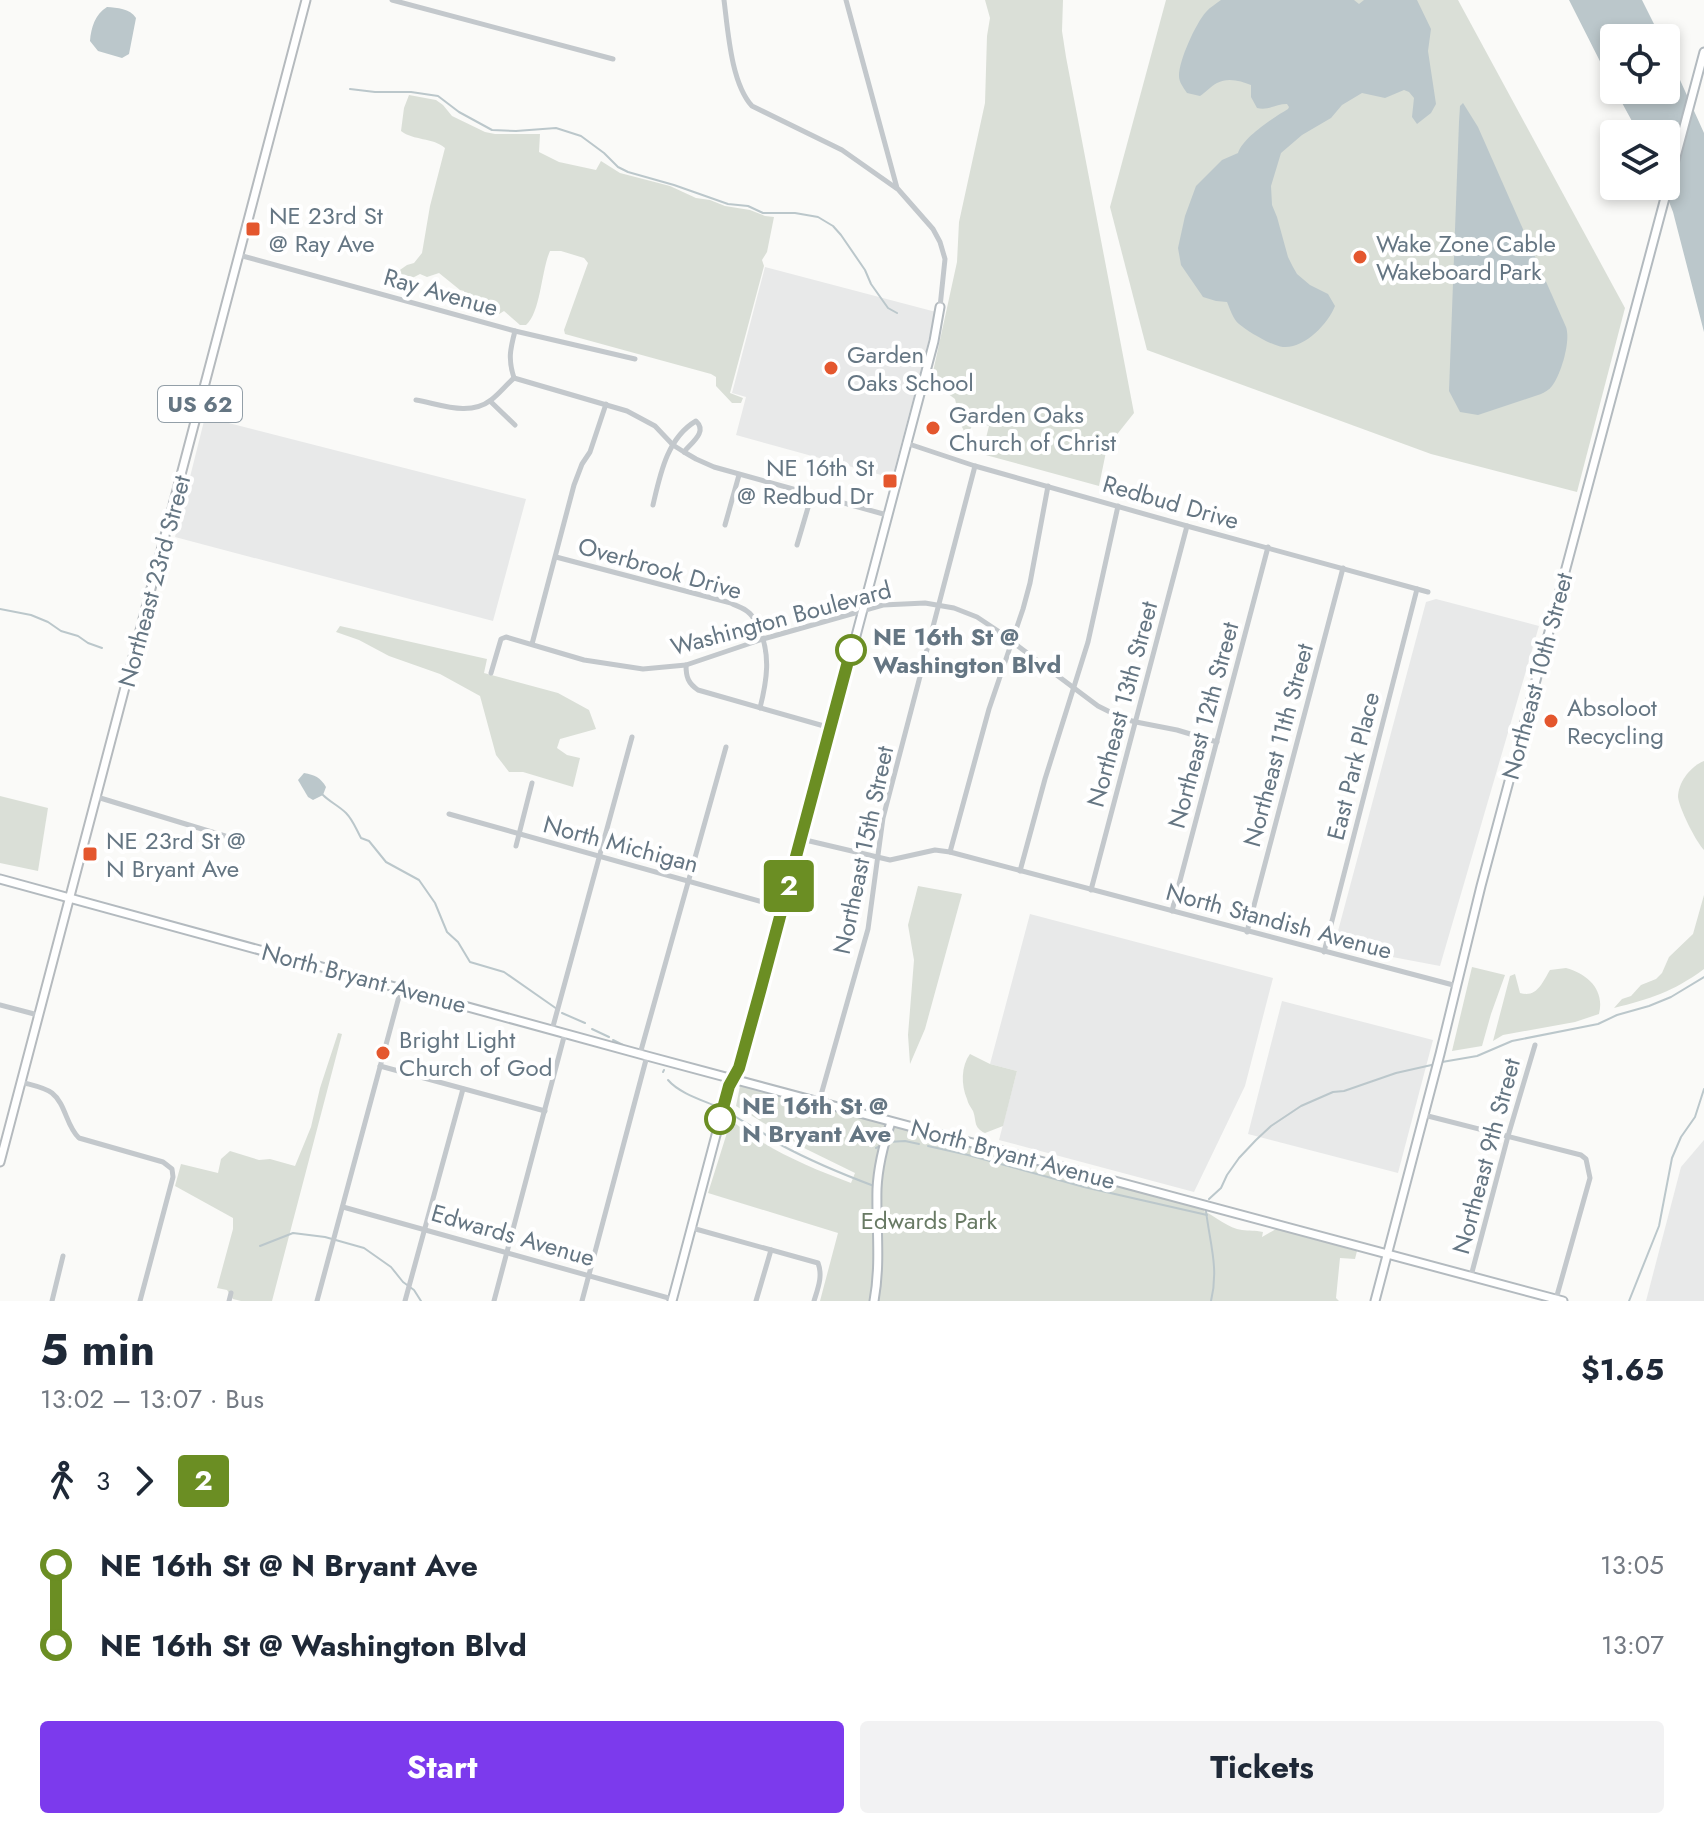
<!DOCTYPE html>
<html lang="en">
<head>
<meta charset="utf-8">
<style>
  :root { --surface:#fff; --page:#f2f2f3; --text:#1f2937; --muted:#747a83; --accent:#7c3aed }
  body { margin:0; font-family:Jost,sans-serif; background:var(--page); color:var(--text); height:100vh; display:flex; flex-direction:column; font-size:30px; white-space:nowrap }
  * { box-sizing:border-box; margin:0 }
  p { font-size:26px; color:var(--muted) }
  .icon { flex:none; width:44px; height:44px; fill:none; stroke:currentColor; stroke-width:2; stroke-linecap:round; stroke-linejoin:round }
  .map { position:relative; height:1301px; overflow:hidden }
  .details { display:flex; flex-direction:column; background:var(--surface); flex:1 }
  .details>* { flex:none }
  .badge { padding:0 16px; border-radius:6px; font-size:28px; line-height:52px }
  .buttons { position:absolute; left:1600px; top:24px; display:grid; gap:16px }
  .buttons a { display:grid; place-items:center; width:80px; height:80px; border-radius:8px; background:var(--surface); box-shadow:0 4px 12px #0003; font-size:40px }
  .map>.badge { position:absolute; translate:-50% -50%; box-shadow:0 0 0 4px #fff }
  .legs { display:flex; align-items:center; gap:12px; height:88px; padding:0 40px; font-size:26px }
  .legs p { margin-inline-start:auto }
  .summary { display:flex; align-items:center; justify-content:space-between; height:136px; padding:0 40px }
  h1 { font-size:44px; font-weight:700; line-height:60px }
  .action { display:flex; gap:16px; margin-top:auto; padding:16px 40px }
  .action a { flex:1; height:92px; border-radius:8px; background:var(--accent); color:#fff; font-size:32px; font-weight:700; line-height:92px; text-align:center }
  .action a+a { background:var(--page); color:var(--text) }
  ul { padding:0 40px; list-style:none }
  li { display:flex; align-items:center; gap:28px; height:80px; font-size:30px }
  li i { display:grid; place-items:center; width:12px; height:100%; margin:0 10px; background:currentColor }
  li i::after { content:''; width:20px; height:20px; margin:-10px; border:6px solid; border-radius:50%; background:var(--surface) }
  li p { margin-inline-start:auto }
  li:first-child i { background:linear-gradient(#0000 50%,currentColor 0) }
  li:last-child i { background:linear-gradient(currentColor 50%,#0000 0) }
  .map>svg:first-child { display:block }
  .built { fill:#e8e9e9 }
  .green { fill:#dadfd7 }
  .water { fill:#bbc7cb }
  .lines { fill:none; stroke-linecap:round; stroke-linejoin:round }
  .stream { stroke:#bbc7cb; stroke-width:2 }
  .secondary-casing { stroke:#b3babf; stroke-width:11 }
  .primary-casing { stroke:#b5babe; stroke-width:11 }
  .street { stroke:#c3c8cc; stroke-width:5 }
  .secondary { stroke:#fff; stroke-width:7 }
  .primary { stroke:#fff; stroke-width:7 }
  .line-1-casing { stroke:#fff; stroke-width:18 }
  .line-1 { stroke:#6b8e23; stroke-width:12 }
  .poi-dot { fill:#e4572e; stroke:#fff; stroke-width:3 }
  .stop-1-dot { fill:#fff; stroke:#6b8e23; stroke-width:4 }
  .labels { text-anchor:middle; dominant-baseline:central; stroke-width:8; stroke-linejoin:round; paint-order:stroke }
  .shield { fill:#fff; stroke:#939fa8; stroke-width:2 }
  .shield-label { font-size:22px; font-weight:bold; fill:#657683 }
  .poi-label { font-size:24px; fill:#657683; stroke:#fff; text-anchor:start }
  .street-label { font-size:24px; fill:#657683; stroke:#fff }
  .stop-label { font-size:24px; font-weight:bold; fill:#657683; stroke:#fff; text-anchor:start }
  .park-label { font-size:24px; fill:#687a64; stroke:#fff }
</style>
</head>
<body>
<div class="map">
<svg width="1704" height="1301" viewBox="0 0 1704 1301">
  <rect width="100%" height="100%" fill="#fafaf8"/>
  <!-- built -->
  <g class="built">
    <polygon points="765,267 936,312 892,478 736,435 746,397 732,393"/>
    <polygon points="205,417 526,499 493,621 175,537"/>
    <polygon points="1436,599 1539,626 1440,966 1334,946 1426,602"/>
    <polygon points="1030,914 1273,978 1245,1086 1194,1192 999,1140 1017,1071 990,1064"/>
    <polygon points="1282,1001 1433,1040 1398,1173 1248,1134"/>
    <polygon points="1704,1140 1704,1301 1646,1301 1681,1167"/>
  </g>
  <!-- green -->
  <g class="green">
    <polygon points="985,0 1063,0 1062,31 1066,57 1134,413 1107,447 1099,486 982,454 989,426 974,421 967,437 961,425 955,399 931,381 957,262 959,222 985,103 987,36 990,18"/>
    <polygon points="1166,0 1458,0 1625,308 1577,492 1431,454 1147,350 1110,207"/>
    <path d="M409,95L436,100L443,105L452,116L485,132L495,134H540L539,152L559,162L596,170L601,161L620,173L670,186L696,198L710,200L725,206L750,210L765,216L774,217L767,252L762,260L764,266L730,393L743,398L741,403H732L716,386V377L711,374L565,334L564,330L588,263L584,258L561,251H550C541,271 541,312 526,325H520L504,311L496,316L481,312L466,304L464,291L460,290L439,273L427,277L420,274L395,287L387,284V279L407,265L414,263L422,253L430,206L445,148C432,137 414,141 401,131L404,108Z"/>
    <polygon points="340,626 487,659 484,673 558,693 589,710 596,729 560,739 557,748 567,755 580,758 573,787 523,772 509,772 496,755 480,696 440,674 389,656 359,640 336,632"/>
    <path d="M1704,761V850C1696,842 1679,808 1678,797C1678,782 1691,766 1704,761Z"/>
    <polygon points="0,796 48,808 38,871 0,863"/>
    <polygon points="918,886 962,894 925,1029 910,1064 908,1035 914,960 908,925"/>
    <path d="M1704,895V969C1673,992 1650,999 1614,1008L1622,999L1631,996L1641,985L1656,979L1662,973L1669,957L1693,934Z"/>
    <polygon points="1472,967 1505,975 1491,1014 1482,1046 1452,1051"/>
    <path d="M1566,968C1588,974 1605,990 1599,1014L1575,1022L1503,1035L1493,1041L1510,976L1515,974L1520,993C1537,998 1542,983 1550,970Z"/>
    <polygon points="338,1033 342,1034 272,1301 241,1301 233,1299 227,1290 217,1288 233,1229 233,1218 175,1186 181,1164 218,1173 221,1159 230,1151 259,1160 270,1159 295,1166 311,1127 320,1088"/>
    <path d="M970,1054L990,1064L1017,1071L1003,1126L985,1133C973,1127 977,1122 973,1111C971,1107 968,1104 967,1099C961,1085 961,1066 970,1054Z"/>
    <path d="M740,1086L1204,1208V1211C1215,1216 1229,1229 1242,1230C1249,1231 1255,1230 1263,1232L1262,1237L1276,1229L1357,1251L1355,1259L1340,1258L1336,1298L1339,1301H820L838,1233L708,1193L731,1120C766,1149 808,1167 851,1183L855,1173L806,1149L736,1106Z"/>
  </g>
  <!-- water -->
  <g class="water">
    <path d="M1221,0H1354L1359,4L1364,0H1417L1431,29L1428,51L1436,104L1431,113L1417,124L1412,117L1414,98L1409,92L1404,90L1385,98L1362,93L1342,105L1331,118L1302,135L1281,153L1271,186L1272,205L1277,217L1288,257L1293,267L1297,274L1310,285L1328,294L1335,306C1328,324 1304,349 1283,347C1272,346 1247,331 1239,324C1233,319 1230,309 1227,302L1216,301L1203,297L1201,294L1181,265L1178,248L1185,216L1196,186L1222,160L1238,153C1243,137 1273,118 1288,109L1289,107L1287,104C1275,104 1268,111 1257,108L1251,97V85C1241,81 1228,77 1217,83C1211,86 1206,92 1200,96L1187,93C1183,87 1179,82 1179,76C1179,60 1196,23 1206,12C1210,7 1216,4 1221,0Z"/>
    <polygon points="1569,0 1642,0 1661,38 1614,38 1614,89"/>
    <path d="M107,7C117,8 130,8 136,18L129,54L122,58L98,51L90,41C91,28 95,14 107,7Z"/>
    <polygon points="1666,49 1704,133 1704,332 1673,212 1663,186 1666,186 1666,134 1639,134 1615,90 1666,90"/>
    <path d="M1463,103L1478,127L1566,327C1571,341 1561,374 1552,386C1549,390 1545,392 1541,394L1478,415L1460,412L1449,391L1459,122L1460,106Z"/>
    <path d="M304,773C315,775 320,777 326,787L323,795L313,800L308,797L298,780Z"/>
  </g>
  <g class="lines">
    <!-- stream -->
    <g class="stream">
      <polyline points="350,89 375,92 411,92 438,96 459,112 492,130 516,131 556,128 581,136 604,153 618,167 628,172 674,185 728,204 748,206 763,213 795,213 818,217 833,226 841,235 865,270 871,284 888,308 897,313"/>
      <polyline points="0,609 31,615 48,622 61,631 78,636 88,643 102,648"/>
      <path d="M323,795C330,802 339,806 346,813C353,820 356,829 361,838L369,841L386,862L419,880L435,903L447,932L458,942L470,962L504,972L557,1009"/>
      <polyline points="562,1013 585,1023"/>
      <polyline points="592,1029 609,1037"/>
      <polyline points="613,1040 623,1045"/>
      <polyline points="1442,1062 1477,1056 1512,1041 1598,1024 1617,1015 1649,1006 1671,997 1704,977"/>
      <polyline points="663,1072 664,1070"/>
      <path d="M668,1080C679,1093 702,1100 718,1107"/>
      <path d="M727,1111C738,1119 748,1124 760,1131C767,1135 773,1141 781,1145C811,1161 842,1174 874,1186"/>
      <polyline points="888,1142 905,1141 919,1144"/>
      <polyline points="928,1146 968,1155 1084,1187 1207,1215"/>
      <polyline points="876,1148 880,1146"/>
      <polyline points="1209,1199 1221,1188 1227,1175 1239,1158 1256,1140 1271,1126 1301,1106 1333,1092 1344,1091 1396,1073 1436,1064"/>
      <path d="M1206,1211C1210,1244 1219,1268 1211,1301"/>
      <polyline points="260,1246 293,1233 325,1237 364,1248 391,1267 403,1282 414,1290 421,1301"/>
      <polyline points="1629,1301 1659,1226 1672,1158 1681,1137 1695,1117 1704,1089"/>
    </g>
    <defs>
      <g id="secondary">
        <polyline points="0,879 647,1056 1563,1301"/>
        <polyline points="672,1301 729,1086 739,1068 784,908 934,341 940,307"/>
        <path d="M874,1301C881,1263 876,1227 877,1189C878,1166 884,1143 891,1122"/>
        <polyline points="1375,1301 1440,1054 1481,886 1704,52"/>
      </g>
      <polyline id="primary" points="0,1162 306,0"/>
    </defs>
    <!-- secondary casing -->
    <use href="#secondary" class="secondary-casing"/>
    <!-- primary casing -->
    <use href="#primary" class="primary-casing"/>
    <!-- street -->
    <g class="street">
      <polyline points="392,0 613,59"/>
      <path d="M724,0C728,31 731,83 752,106L842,150L896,188"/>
      <polyline points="846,0 897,188 933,229 940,242 945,259 940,307"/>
      <polyline points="239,255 515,331 635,359"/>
      <polyline points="514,378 627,411 655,426 673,445 684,452 696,459 714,467 887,515"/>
      <path d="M514,378C508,359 510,350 515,331"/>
      <path d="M416,400C440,404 469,417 491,400C499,394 506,385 514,378"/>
      <polyline points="490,401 515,425"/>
      <polyline points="906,443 975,466 1187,526 1428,592"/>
      <path d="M653,505C660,475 667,438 696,421C708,432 691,443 684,452"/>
      <polyline points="725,525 739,475"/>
      <polyline points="797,545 812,494"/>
      <path d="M556,557L731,603C736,606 744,608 748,612C753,615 756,623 759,628C771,655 767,680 760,708"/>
      <polyline points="532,644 574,485 582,464 590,452 606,404"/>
      <path d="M686,665C686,677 688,683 698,690L831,728"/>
      <polyline points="491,673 501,639 506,637 584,660 643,669 686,665 763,639 883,605 925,603 954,608 977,617 998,631 1098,706 1124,719 1136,722 1177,730 1217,742"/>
      <polyline points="97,797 225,836"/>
      <polyline points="449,814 784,908"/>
      <polyline points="801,839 890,860 935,850 950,852 1457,986"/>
      <polyline points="516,846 532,783"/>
      <polyline points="950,852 989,709 1023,609 1030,583 1048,486"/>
      <polyline points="1020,871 1045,779 1088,642 1118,506"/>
      <polyline points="1091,890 1187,526"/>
      <polyline points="1172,911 1268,547"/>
      <polyline points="1247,932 1343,568"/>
      <polyline points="1324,952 1417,589"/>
      <polyline points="0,1005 38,1015"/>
      <polyline points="552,1030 632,737"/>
      <polyline points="640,1054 726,747"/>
      <polyline points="380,1066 545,1111"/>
      <path d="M21,1082C31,1085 44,1087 52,1093C66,1104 66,1126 79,1138L163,1162L172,1169L173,1177L140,1301"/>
      <polyline points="819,1102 868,929 883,818 975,466"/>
      <polyline points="1424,1115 1581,1155 1586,1159 1590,1178 1556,1299"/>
      <polyline points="343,1207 672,1299"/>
      <path d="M692,1228L818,1263C823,1276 818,1288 814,1301"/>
      <polyline points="1471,1276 1508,1136 1535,1045"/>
      <polyline points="52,1301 63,1256"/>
      <polyline points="229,1301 231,1293"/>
      <polyline points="317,1301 401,989"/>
      <polyline points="405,1301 463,1089"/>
      <polyline points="494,1301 565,1033"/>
      <polyline points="582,1301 647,1056"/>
      <polyline points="756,1301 771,1250"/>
    </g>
    <!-- secondary -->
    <use href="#secondary" class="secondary"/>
    <!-- primary -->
    <use href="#primary" class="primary"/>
  </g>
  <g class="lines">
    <defs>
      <polyline id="line-1" points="720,1119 729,1086 739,1068 761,988 851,650"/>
    </defs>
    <!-- line-1 casing -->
    <use href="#line-1" class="line-1-casing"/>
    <!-- line-1 -->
    <use href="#line-1" class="line-1"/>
  </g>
  <!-- markers -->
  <g class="poi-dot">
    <rect x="245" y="221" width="16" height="16" rx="4"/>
    <circle cx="1360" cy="257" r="8"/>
    <circle cx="831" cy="368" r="8"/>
    <circle cx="933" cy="428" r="8"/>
    <rect x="882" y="473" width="16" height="16" rx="4"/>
    <circle cx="1551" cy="721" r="8"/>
    <rect x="82" y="846" width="16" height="16" rx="4"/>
    <circle cx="383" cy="1053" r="8"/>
  </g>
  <g class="stop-1-dot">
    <circle cx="851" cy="650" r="14"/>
    <circle cx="720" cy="1119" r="14"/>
  </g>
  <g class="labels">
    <!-- shield labels -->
    <rect class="shield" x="158" y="386" width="84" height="36" rx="6"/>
    <g class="shield-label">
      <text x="200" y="404">US 62</text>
    </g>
    <!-- poi labels -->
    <g class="poi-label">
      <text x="269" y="215">NE 23rd St<tspan x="269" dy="28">@ Ray Ave</tspan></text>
      <text x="1376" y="243">Wake Zone Cable<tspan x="1376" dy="28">Wakeboard Park</tspan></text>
      <text x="847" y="354">Garden<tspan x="847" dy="28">Oaks School</tspan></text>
      <text x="949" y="414">Garden Oaks<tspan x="949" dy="28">Church of Christ</tspan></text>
      <text x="874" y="467" text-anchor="end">NE 16th St<tspan x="874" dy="28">@ Redbud Dr</tspan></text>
      <text x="1567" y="707">Absoloot<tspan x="1567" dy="28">Recycling</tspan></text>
      <text x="106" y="840">NE 23rd St @<tspan x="106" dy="28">N Bryant Ave</tspan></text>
      <text x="399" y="1039">Bright Light<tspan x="399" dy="28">Church of God</tspan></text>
    </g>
    <!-- street labels -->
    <g class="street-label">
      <text transform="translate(441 292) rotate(16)">Ray Avenue</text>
      <text transform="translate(1171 502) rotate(16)">Redbud Drive</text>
      <text transform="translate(660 568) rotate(16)">Overbrook Drive</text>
      <text transform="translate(154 581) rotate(-75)">Northeast 23rd Street</text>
      <text transform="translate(781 618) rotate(-15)">Washington Boulevard</text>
      <text transform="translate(1537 676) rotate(-75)">Northeast 10th Street</text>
      <text transform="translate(1122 704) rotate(-75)">Northeast 13th Street</text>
      <text transform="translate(1203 725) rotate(-75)">Northeast 12th Street</text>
      <text transform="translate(1278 745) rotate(-75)">Northeast 11th Street</text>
      <text transform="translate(1353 766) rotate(-76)">East Park Place</text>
      <text transform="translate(621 844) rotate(15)">North Michigan</text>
      <text transform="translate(863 850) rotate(-78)">Northeast 15th Street</text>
      <text transform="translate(1279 921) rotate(15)">North Standish Avenue</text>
      <text transform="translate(364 978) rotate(15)">North Bryant Avenue</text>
      <text transform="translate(1013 1154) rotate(15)">North Bryant Avenue</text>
      <text transform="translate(1486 1156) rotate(-75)">Northeast 9th Street</text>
      <text transform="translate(513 1235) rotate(16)">Edwards Avenue</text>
    </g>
    <!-- stop labels -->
    <g class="stop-label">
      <text x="873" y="636">NE 16th St @<tspan x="873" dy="28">Washington Blvd</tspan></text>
      <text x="742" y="1105">NE 16th St @<tspan x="742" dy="28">N Bryant Ave</tspan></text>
    </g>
    <!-- park labels -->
    <g class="park-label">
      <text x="929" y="1220">Edwards Park</text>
    </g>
  </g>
</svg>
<div class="buttons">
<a><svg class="icon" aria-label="locate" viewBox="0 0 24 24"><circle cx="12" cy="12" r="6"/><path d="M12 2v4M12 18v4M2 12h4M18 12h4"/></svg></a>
<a><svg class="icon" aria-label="layers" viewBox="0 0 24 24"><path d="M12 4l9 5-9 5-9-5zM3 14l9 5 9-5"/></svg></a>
</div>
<b class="badge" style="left:789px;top:886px;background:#6b8e23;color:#fff">2</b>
</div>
<section class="details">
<div class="summary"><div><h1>5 min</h1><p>13:02 – 13:07 · Bus</p></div><b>$1.65</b></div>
<div class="legs"><svg class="icon" aria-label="walk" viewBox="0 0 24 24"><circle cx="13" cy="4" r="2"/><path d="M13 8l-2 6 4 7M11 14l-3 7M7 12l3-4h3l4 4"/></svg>3<svg class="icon" aria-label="forward" viewBox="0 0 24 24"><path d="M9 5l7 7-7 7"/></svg><b class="badge" style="background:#6b8e23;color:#fff">2</b></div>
<ul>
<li><i style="color:#6b8e23"></i><b>NE 16th St @ N Bryant Ave</b><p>13:05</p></li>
<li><i style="color:#6b8e23"></i><b>NE 16th St @ Washington Blvd</b><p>13:07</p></li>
</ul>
<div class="action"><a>Start</a><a>Tickets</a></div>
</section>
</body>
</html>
